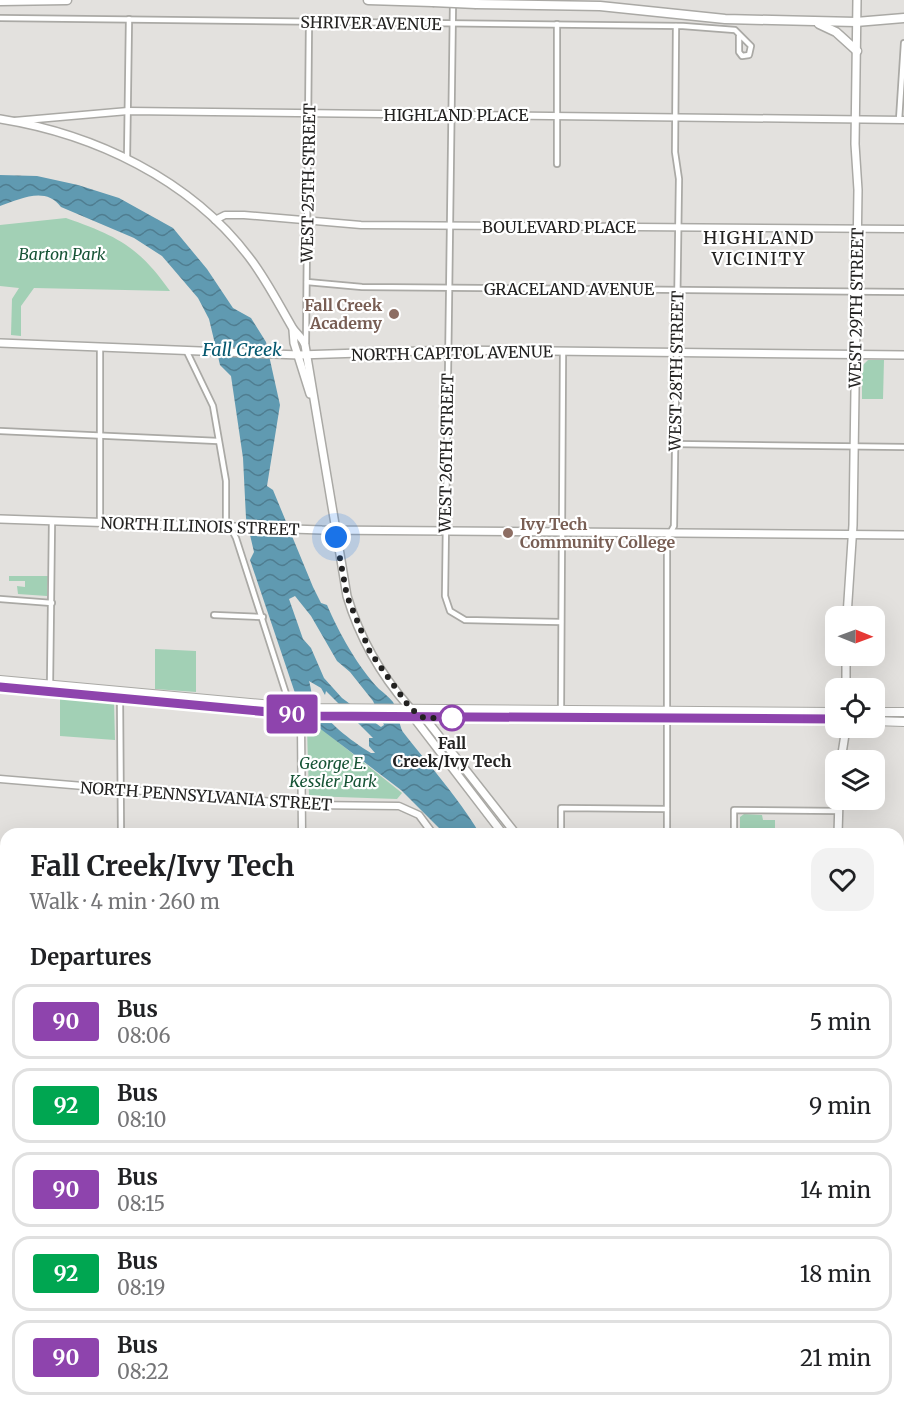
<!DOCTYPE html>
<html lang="en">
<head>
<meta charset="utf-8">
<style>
  :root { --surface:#fff; --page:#f2f2f2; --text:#202124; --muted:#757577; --line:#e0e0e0 }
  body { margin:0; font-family:Merriweather,serif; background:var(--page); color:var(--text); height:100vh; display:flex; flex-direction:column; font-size:22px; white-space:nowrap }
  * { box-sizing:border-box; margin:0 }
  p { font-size:20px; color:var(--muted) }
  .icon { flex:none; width:33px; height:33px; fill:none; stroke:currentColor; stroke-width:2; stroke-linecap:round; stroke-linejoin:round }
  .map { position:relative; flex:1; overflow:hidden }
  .panel { position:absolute; left:0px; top:828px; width:904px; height:590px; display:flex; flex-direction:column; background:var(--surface); border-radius:18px 18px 0 0; box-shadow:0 6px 24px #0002 }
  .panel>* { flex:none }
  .badge { padding:0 12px; border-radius:4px; font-size:21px; line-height:39px }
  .needle { width:39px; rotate:91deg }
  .controls { position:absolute; left:825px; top:606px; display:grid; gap:12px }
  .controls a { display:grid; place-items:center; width:60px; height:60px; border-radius:12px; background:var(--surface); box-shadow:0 6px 24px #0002; font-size:30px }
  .you { position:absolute; width:30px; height:30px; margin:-15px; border:4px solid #fff; border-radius:50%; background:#1a73e8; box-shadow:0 0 0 9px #1a73e833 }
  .map>.badge { position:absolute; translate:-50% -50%; box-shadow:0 0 0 3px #fff }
  h2 { padding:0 30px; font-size:22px; line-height:54px }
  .round { display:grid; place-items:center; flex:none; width:63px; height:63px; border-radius:18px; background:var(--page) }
  .overview { display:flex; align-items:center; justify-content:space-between; height:102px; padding:0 30px }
  h1 { font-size:28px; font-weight:700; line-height:45px }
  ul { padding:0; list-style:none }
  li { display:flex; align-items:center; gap:18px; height:75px; margin:0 12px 9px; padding:0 18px; border:3px solid var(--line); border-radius:18px }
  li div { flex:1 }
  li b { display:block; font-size:22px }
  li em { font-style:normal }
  li .badge { min-width:66px; font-weight:700; text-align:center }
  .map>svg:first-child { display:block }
  .green { fill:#a2d0b5 }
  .forest { fill:url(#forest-firs) }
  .water { fill:url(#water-waves); fill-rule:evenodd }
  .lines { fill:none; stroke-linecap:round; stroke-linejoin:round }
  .minor-casing { stroke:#aaa9a5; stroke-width:8 }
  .tertiary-casing { stroke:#aaa9a5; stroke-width:9 }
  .secondary-casing { stroke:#aaa9a5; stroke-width:10 }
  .primary-casing { stroke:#aaa9a5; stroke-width:10 }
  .motorway-casing { stroke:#aaa9a5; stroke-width:11 }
  .minor { stroke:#fff; stroke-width:4.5 }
  .tertiary { stroke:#fff; stroke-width:6 }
  .secondary { stroke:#fff; stroke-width:7 }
  .primary { stroke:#fff; stroke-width:8 }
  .motorway { stroke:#fff; stroke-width:8 }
  .motorway-bridge-casing { stroke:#aaa9a5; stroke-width:11; stroke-linecap:butt }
  .motorway-bridge { stroke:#fff; stroke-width:8 }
  .line-casing { stroke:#fff; stroke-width:14 }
  .line { stroke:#8e44ad; stroke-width:9 }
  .walk { stroke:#232221; stroke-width:6; stroke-dasharray:0 10.8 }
  .education-dot { fill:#8d6e63; stroke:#fff; stroke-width:2 }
  .stop-dot { fill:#fff; stroke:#8e44ad; stroke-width:3 }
  .labels { text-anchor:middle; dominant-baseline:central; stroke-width:4.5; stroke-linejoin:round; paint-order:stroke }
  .street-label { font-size:16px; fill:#232221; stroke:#fff }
  .park-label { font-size:16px; font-style:italic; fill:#175436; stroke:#fff }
  .education-label { font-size:16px; font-weight:bold; fill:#785e54; stroke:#fff; text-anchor:end }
  .stop-label { font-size:16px; font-weight:bold; fill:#232221; stroke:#fff }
  .neighbourhood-label { font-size:18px; letter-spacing:1.5px; fill:#232221; stroke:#fff }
  .water-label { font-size:18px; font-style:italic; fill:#05586f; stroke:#fff }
</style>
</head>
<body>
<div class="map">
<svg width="904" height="1417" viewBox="0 0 904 1417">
  <defs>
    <pattern id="forest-firs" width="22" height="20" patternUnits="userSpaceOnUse" patternTransform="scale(1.5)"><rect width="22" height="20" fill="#80b294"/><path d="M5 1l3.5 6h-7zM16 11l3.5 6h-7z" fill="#689078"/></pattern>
    <pattern id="water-waves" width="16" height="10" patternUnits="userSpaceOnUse" patternTransform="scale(1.5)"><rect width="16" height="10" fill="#609ab1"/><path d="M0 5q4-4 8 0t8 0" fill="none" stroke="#4f7d90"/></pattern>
  </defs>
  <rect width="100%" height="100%" fill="#e3e1de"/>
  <!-- green -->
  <g class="green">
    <path d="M66,218C117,236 138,246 170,291L34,288L21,306V336L11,335L12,299L19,288L0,286V225Z"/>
    <polygon points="868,360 884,360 883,399 862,399 862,366"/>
    <polygon points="9,576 48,576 47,596 18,594 17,586 25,587 25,581 9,581"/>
    <polygon points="155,649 196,651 196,692 155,689"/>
    <polygon points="60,698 114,704 115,740 60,736"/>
    <polygon points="313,722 402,793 397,799 309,796 307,728"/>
    <polygon points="744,814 762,815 763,820 775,820 775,834 740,834 740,817"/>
    <rect x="43" y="1412" width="69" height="5"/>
  </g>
  <!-- forest -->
  <polygon class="forest" points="521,1412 628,1412 630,1417 524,1417"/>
  <!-- water -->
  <path class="water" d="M0,175L37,176L78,185L119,198L173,228L207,269L233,308L251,318L266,342L280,405L267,486L273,490L313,587L321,603L327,605C339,633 358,667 379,689C384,693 389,697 393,702C397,709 400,728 403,732C428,764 458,797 480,834H445L401,790L318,727L295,693L250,560L254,552L246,518L243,458L231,376L220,365L209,319L198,298L162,256L134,238L61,207C45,186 21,199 0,206ZM295,596L311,616L337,661L350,672L373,701L384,725L381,727L342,698L324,678L311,648L303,639L289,599ZM309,681L321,688L325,695L326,691L373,738H369V746L375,753H371C350,740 326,722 314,700C311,694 311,687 309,681Z"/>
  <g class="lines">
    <defs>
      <g id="minor">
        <polyline points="453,3 445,596 450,611 465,620 561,622"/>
        <polyline points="0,18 683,26 735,30 751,46 749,55 742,56 739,52 739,36"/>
        <polyline points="557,24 557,164"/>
        <polyline points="899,120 904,43"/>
        <polyline points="127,159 129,19"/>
        <polyline points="307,282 362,287 904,292"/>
        <polyline points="306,343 309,22"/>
        <polyline points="187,352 213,406 226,481 226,519 236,538 290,706"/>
        <polyline points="0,431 218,441"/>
        <polyline points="675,444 904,447"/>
        <polyline points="100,523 100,348"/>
        <polyline points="0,599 52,603"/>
        <polyline points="214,615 263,617"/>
        <polyline points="50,685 52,521"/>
        <polyline points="120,698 121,834"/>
        <polyline points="561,710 563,352"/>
        <polyline points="561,834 561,808 667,809"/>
        <polyline points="667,834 667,539 674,526 679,179 675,152 676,26"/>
        <polyline points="734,834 734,810 838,811"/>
        <polyline points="0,875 6,876"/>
        <polyline points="898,989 904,989"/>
        <polyline points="0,1067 6,1068"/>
        <polyline points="0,1161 6,1161"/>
        <polyline points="898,1174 904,1174"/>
        <polyline points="898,1358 904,1358"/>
        <polyline points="0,1377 6,1377"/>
        <polyline points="119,1412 119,1417"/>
        <polyline points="442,1412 445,1417"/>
      </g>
      <g id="tertiary">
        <polyline points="14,121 128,111 904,120"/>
        <polyline points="215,220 225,215 244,215 361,225 904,229"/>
        <polyline points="295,713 301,725 302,834"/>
        <polyline points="0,779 309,805 399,806 419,815 433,834"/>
        <polyline points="898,904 904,904"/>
        <polyline points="898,1072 904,1072"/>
        <polyline points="303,1412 303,1417"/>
      </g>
      <g id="secondary">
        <path d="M0,119C94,134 190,179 249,257C266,279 278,303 292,327C296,334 302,337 305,345L347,596C359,636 381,675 409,707C415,713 422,716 428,722L516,834"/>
        <polyline points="293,330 294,343 310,394"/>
        <polyline points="0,343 299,355 452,350 904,355"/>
        <polyline points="0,519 322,530 904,535"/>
        <polyline points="847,616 853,525 858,190 855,144 857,0"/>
        <polyline points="846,688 846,656"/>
        <polyline points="411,714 503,834"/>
        <polyline points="841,760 846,728"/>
        <polyline points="838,834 839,800"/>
        <polyline points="0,971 6,972"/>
        <polyline points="0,1256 6,1256"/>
        <polyline points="898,1267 904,1267"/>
        <polyline points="706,1412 710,1417"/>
        <polyline points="849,1412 849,1417"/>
      </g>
      <g id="primary">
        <polyline points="0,680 306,708 836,712"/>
        <polyline points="0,687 312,716 836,719"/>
        <polyline points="874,712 904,712"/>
        <polyline points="874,721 904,722"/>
      </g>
      <g id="motorway">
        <polyline points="368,0 433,2"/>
        <polyline points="0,1 67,0"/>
        <polyline points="476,4 600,6 725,19 856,22 904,18"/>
        <polyline points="819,24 836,32 857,51"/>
      </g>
    </defs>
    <!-- minor casing -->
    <use href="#minor" class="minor-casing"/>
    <!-- tertiary casing -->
    <use href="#tertiary" class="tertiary-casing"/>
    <!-- secondary casing -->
    <use href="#secondary" class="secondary-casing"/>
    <!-- primary casing -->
    <use href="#primary" class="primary-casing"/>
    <!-- motorway casing -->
    <use href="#motorway" class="motorway-casing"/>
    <!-- minor -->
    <use href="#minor" class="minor"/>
    <!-- tertiary -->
    <use href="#tertiary" class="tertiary"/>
    <!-- secondary -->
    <use href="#secondary" class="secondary"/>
    <!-- primary -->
    <use href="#primary" class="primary"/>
    <!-- motorway -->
    <use href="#motorway" class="motorway"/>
    <defs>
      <polyline id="motorway-bridge" points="433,2 476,4"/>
    </defs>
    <!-- motorway-bridge casing -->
    <use href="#motorway-bridge" class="motorway-bridge-casing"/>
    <!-- motorway-bridge -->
    <use href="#motorway-bridge" class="motorway-bridge"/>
  </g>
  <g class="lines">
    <defs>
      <polyline id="line" points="0,687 312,716 836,719"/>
    </defs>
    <!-- line casing -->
    <use href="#line" class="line-casing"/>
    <!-- line -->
    <use href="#line" class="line"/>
    <!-- walk -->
    <polyline class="walk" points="336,537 347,596 370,652 410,708 424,718 452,718"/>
  </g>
  <!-- markers -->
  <g class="education-dot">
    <circle cx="394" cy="314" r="6"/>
    <circle cx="508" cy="533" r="6"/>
  </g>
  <circle class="stop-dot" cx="452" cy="718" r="12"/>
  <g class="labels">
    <!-- street labels -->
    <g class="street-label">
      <text transform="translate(371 23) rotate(1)">SHRIVER AVENUE</text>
      <text x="456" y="115">HIGHLAND PLACE</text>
      <text transform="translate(308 183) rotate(-89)">WEST 25TH STREET</text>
      <text x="559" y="227">BOULEVARD PLACE</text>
      <text x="569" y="289">GRACELAND AVENUE</text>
      <text transform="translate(856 308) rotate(-89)">WEST 29TH STREET</text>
      <text transform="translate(452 353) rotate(-1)">NORTH CAPITOL AVENUE</text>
      <text transform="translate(676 371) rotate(-89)">WEST 28TH STREET</text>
      <text transform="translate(446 453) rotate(-89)">WEST 26TH STREET</text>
      <text transform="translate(200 526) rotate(2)">NORTH ILLINOIS STREET</text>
      <text transform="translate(206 796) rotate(4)">NORTH PENNSYLVANIA STREET</text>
    </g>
    <!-- park labels -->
    <g class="park-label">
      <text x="62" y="254">Barton Park</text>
      <text x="333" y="763">George E.<tspan x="333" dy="18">Kessler Park</tspan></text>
    </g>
    <!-- education labels -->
    <g class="education-label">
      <text x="382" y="305">Fall Creek<tspan x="382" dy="18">Academy</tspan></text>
      <text x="520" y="524" text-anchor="start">Ivy Tech<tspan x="520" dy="18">Community College</tspan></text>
    </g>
    <!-- stop labels -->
    <g class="stop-label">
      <text x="452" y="743">Fall<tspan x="452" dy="18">Creek/Ivy Tech</tspan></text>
    </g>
    <!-- neighbourhood labels -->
    <g class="neighbourhood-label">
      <text x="759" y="237">HIGHLAND<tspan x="759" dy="21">VICINITY</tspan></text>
    </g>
    <!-- water labels -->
    <g class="water-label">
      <text x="242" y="349">Fall Creek</text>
    </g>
  </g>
</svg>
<div class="controls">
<a><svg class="needle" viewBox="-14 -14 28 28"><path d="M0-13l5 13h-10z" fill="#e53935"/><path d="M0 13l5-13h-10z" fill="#757577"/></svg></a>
<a><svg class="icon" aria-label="locate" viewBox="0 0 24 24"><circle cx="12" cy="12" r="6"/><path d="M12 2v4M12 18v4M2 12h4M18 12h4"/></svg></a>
<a><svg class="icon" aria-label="layers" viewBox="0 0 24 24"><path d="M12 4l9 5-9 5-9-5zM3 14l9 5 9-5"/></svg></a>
</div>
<div class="you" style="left:336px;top:537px"></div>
<b class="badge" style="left:292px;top:714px;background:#8e44ad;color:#fff">90</b>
<section class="panel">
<div class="overview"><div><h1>Fall Creek/Ivy Tech</h1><p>Walk · 4 min · 260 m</p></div><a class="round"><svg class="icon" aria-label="heart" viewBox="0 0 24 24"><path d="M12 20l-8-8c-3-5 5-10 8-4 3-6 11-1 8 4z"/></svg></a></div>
<h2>Departures</h2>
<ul>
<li><span class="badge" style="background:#8e44ad;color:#fff">90</span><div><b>Bus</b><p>08:06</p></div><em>5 min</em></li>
<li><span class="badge" style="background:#00a651;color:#fff">92</span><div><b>Bus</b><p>08:10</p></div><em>9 min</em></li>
<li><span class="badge" style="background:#8e44ad;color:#fff">90</span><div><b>Bus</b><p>08:15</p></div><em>14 min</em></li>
<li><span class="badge" style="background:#00a651;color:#fff">92</span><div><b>Bus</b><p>08:19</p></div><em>18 min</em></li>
<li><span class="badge" style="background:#8e44ad;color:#fff">90</span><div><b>Bus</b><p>08:22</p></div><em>21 min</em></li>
</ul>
</section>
</div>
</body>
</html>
